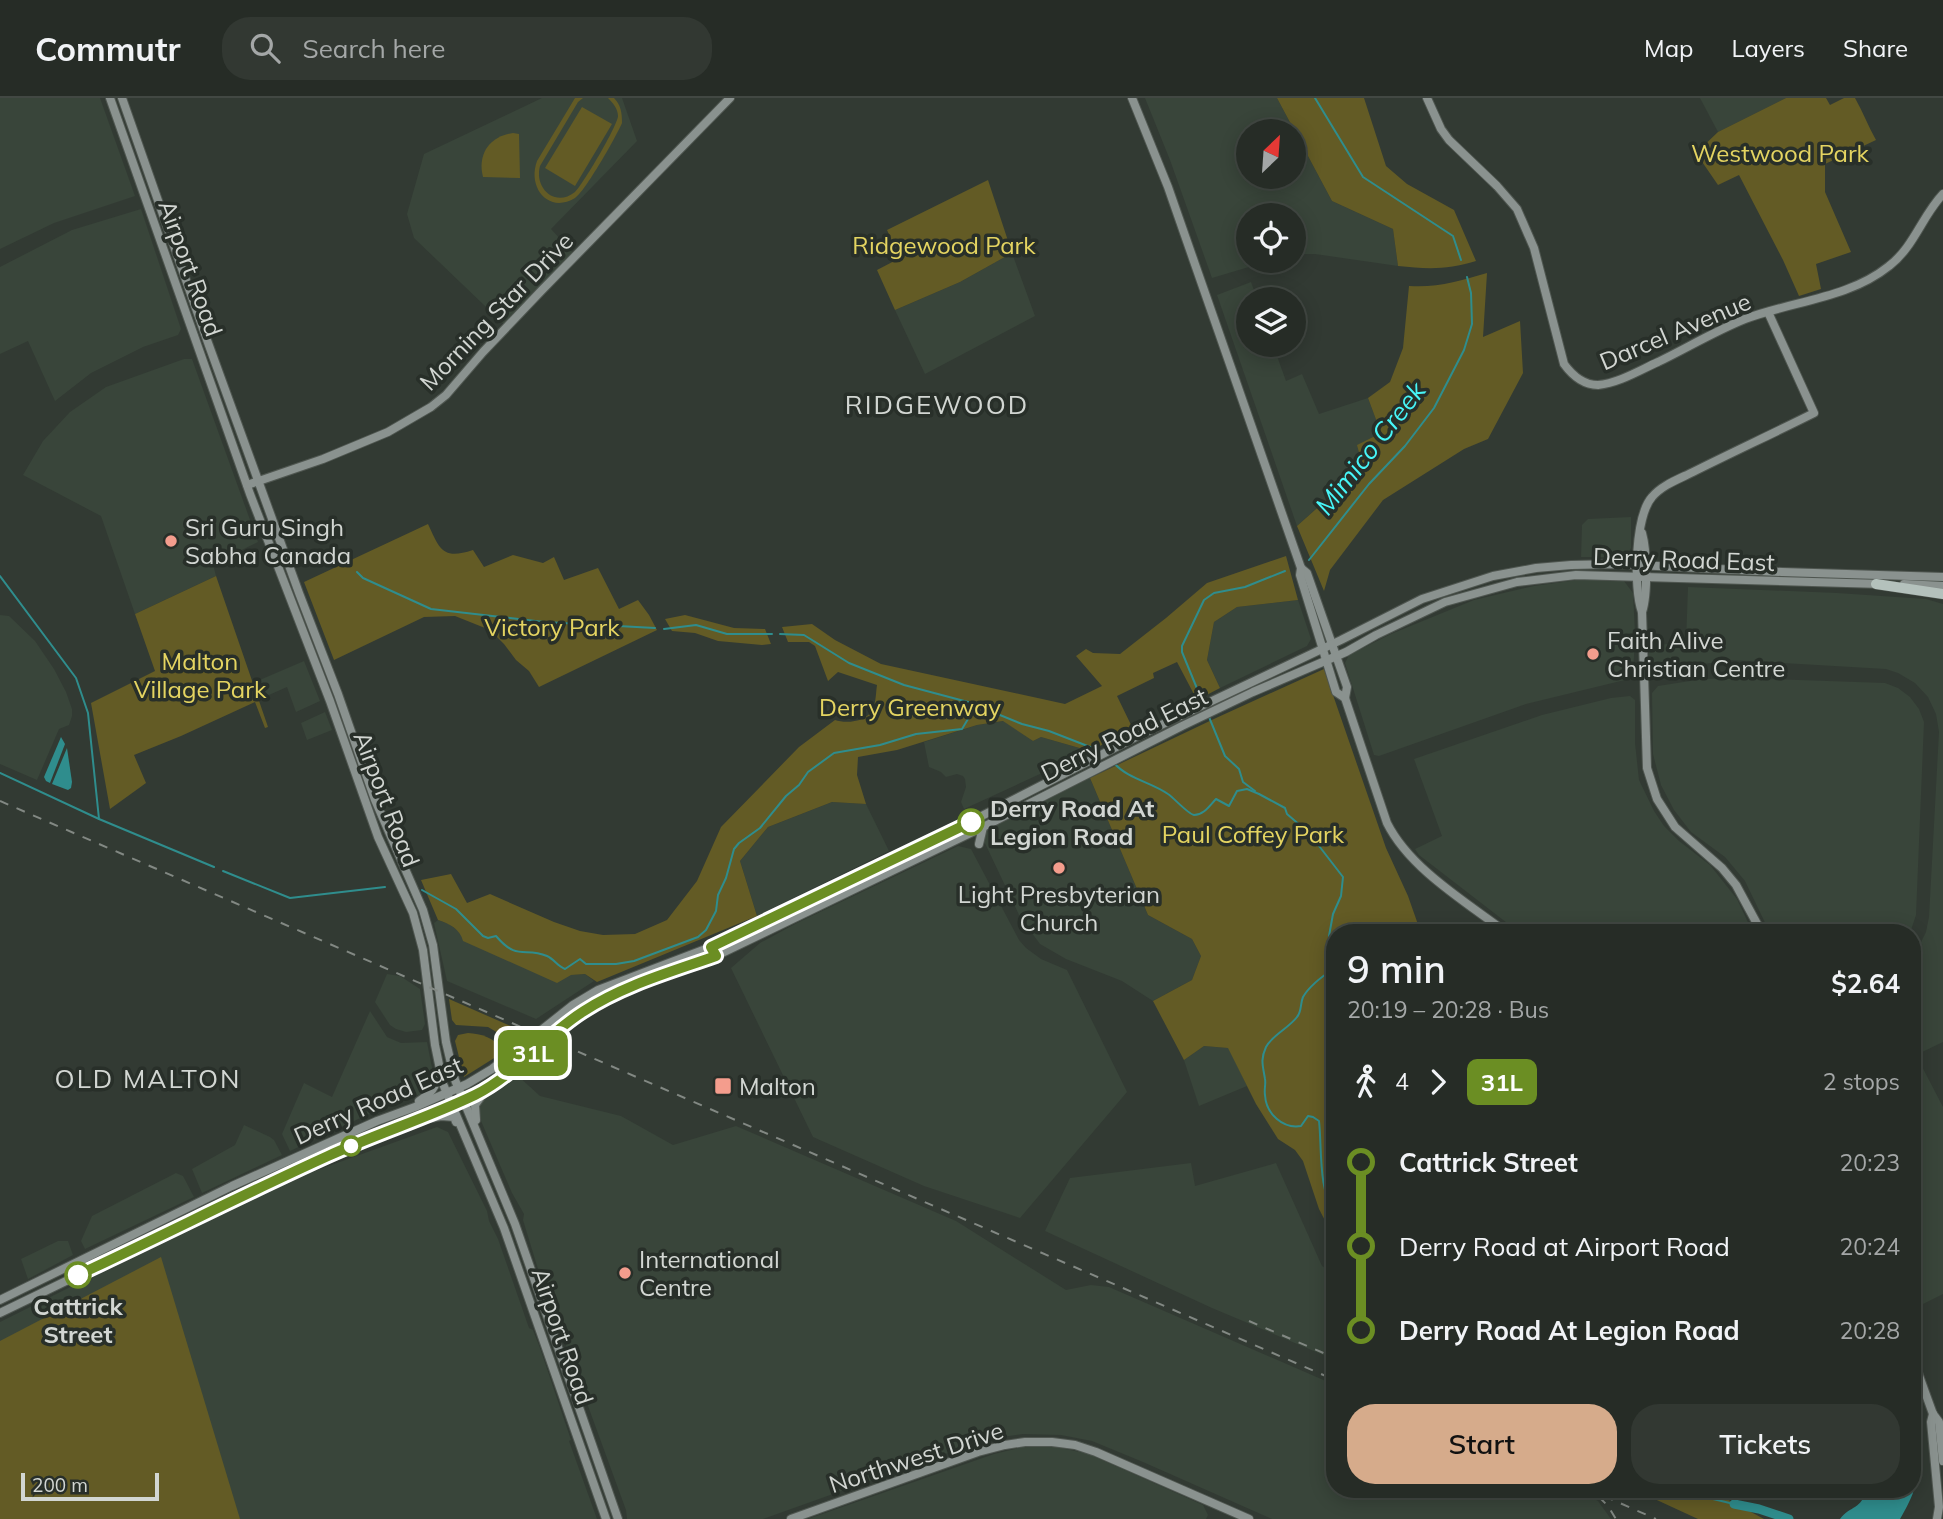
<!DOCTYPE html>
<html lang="en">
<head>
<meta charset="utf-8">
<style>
  :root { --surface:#262c26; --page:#323832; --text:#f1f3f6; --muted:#a4a7a7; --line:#424843; --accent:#d6ab8b }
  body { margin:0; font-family:Mulish,sans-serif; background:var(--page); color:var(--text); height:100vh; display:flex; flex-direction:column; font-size:26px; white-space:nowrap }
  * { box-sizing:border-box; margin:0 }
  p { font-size:23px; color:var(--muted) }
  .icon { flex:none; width:38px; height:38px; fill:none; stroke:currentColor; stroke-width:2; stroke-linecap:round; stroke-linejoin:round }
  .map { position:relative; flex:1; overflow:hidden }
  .sheet { position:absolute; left:1326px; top:826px; width:595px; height:574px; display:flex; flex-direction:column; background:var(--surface); border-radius:28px; box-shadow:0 4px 18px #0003,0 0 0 2px var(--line) }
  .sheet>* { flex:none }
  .badge { padding:0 14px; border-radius:10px; font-size:24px; line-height:46px }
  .needle { width:46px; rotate:25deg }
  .fabs { position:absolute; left:1236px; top:21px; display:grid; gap:14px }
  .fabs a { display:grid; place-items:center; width:70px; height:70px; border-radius:50%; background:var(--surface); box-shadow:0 4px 18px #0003,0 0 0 2px var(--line); font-size:35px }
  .scale { position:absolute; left:21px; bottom:18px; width:138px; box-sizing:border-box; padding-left:7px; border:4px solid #d2d6d2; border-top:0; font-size:19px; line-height:24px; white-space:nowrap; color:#d2d6d2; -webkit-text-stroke:5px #282f29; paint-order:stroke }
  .map>.badge { position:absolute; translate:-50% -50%; box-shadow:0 0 0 4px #fff }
  .legs { display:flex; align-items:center; gap:10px; height:77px; padding:0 21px; font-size:23px }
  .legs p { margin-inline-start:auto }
  .head { display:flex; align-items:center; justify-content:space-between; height:119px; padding:0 21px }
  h1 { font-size:38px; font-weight:600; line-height:52px }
  .cta { display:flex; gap:14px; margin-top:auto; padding:14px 21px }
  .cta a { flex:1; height:80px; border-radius:28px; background:var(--accent); color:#111; font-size:28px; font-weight:600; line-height:80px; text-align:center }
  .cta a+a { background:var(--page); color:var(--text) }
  ul { padding:0 21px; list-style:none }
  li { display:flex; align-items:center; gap:24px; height:84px; font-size:26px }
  li i { display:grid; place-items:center; width:10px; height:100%; margin:0 9px; background:currentColor }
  li i::after { content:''; width:18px; height:18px; margin:-9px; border:5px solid; border-radius:50%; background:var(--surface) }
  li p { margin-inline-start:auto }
  li:first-child i { background:linear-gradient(#0000 50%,currentColor 0) }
  li:last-child i { background:linear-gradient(currentColor 50%,#0000 0) }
  header { display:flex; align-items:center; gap:42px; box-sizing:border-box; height:98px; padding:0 35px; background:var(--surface); border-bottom:2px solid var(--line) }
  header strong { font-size:33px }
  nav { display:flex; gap:38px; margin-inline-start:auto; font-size:24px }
  .search { width:490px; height:63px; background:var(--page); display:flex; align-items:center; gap:18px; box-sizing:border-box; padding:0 24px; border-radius:28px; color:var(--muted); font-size:26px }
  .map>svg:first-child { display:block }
  .built { fill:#39453a; fill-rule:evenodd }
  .green { fill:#635b25 }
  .water { fill:#2f8d8d }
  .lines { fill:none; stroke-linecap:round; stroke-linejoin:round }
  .stream { stroke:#2f8d8d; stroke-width:2 }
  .river { stroke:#2f8d8d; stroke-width:9 }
  .secondary-casing { stroke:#4f5650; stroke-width:10 }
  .highway-casing { stroke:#4f5650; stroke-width:11 }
  .secondary { stroke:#8a928f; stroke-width:8 }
  .highway { stroke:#b4c1bc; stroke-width:10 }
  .rail { stroke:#828883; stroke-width:2; stroke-dasharray:9 9; stroke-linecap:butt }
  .line-1-casing { stroke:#fff; stroke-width:16 }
  .line-1 { stroke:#6b8e23; stroke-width:10 }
  .poi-dot { fill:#f49d8d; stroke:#282f29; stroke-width:2.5 }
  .stop-1-dot { fill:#fff; stroke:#6b8e23; stroke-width:3.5 }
  .labels { text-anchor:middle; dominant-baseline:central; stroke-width:7; stroke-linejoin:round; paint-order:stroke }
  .park-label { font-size:24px; fill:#e4d461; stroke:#282f29 }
  .street-label { font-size:24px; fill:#d2d6d2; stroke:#282f29 }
  .poi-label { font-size:24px; fill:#d2d6d2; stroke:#282f29; text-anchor:start }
  .stop-label { font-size:24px; font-weight:bold; fill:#d2d6d2; stroke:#282f29; text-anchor:start }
  .neighbourhood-label { font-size:26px; letter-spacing:2px; fill:#d2d6d2; stroke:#282f29 }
  .water-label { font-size:26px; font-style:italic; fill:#47f6f8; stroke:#282f29 }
</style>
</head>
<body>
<header>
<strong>Commutr</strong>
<div class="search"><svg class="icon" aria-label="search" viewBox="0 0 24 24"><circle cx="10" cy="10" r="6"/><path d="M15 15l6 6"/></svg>Search here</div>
<nav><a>Map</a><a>Layers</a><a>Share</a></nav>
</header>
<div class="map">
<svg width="1943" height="1421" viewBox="0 0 1943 1421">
  <rect width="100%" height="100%" fill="#323a33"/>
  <!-- built -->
  <g class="built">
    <polygon points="0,0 100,0 135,98 54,125 0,151"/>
    <polygon points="542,0 622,0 637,43 551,131 576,158 508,230 414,140 407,116 424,56"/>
    <path d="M1145,0H1277L1332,103L1393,131L1398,168L1315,156H1293V117H1248V163H1269L1212,180L1170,62ZM1248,33H1293V79H1248Z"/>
    <polygon points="1700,0 1786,0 1718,34"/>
    <polygon points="141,111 181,231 178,237 143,249 91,275 55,303 28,243 0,256 0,169 72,132"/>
    <polygon points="1012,155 1035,218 925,276 895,212 960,184"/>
    <polygon points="1251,184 1257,201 1248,201 1248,247 1273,247 1286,283 1302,276 1319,316 1368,300 1381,335 1358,347 1363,368 1297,428 1217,197"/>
    <polygon points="184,261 192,261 258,444 213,466 216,478 135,516 101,418 23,377 43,343 70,314 106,289"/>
    <polygon points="1631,419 1631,450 1626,459 1581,459 1582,427 1588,421"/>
    <polygon points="1584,481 1615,481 1624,483 1633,495 1635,535 1633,580 1526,606 1379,658 1374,657 1345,565 1349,557 1391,536 1474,502 1534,488"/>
    <polygon points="1688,489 1837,495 1926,501 1943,506 1943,944 1916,957 1943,1009 1943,1196 1913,1211 1913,855 1919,848 1926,834 1929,819 1939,634 1936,616 1928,599 1915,585 1898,575 1886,571 1731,562 1657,573 1649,567 1649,548 1686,544"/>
    <polygon points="1298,502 1311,541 1307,548 1220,590 1207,562 1214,524 1237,509"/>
    <polygon points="0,517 9,518 35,543 54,571 66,594 72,611 72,618 69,627 59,631 37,682 0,666"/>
    <polygon points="304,563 320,603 296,614 287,589 262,600 255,584"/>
    <polygon points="1740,580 1885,585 1898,590 1910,599 1919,611 1924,624 1916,817 1910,835 1770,835 1745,783 1725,759 1691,734 1674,712 1661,687 1653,656 1652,595 1658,588 1703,581"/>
    <polygon points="1630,598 1635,602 1635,645 1639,682 1654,713 1664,728 1679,743 1710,767 1737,801 1753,835 1520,835 1419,757 1415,751 1442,738 1414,661 1542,617 1611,600"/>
    <polygon points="325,614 332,632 307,642 301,625"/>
    <polygon points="1004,623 1033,643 1041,639 1090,653 964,711 961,704 966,689 965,681 963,678 957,676 946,679 941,674 929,669 924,644 977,627"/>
    <polygon points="1090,680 1148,817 1192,841 1201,858 1192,882 1153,903 1122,883 1066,861 1040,846 1020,819 982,739 985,733"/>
    <polygon points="832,704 866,706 889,753 757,818 740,763 768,729"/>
    <polygon points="958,748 971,751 1019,842 1026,850 1041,861 1067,872 1127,994 1020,1120 924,1088 813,1039 731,870 760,845 795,826"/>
    <polygon points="438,822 449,826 461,835 571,877 585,876 594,883 536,921 447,883 434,825"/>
    <polygon points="387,876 400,878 420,891 425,926 422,932 406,934 396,931 390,927 375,904"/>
    <polygon points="370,913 387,939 401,945 427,944 433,975 430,989 422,996 401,1002 369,1016 290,1053 282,1036 304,985 332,999"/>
    <polygon points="1204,948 1229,950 1247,988 1199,1008 1184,962"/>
    <polygon points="518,978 540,998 621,1018 673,1047 736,1028 956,1123 1066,1192 1091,1187 1109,1189 1335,1287 1335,1391 1576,1391 1598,1403 1611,1421 1272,1421 1143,1364 1092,1343 1061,1337 1023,1336 987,1341 763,1421 627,1421 626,1412 538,1171 523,1122 524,1116 512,1095 478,1016 479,1007 485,1000"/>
    <polygon points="244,1027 270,1039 274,1042 282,1057 202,1095 192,1071 235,1047"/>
    <polygon points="437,1029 448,1034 487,1113 489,1123 498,1141 529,1230 533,1232 540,1250 571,1342 569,1343 597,1421 0,1421 0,1224 239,1105 312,1074"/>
    <polygon points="1191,1065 1195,1088 1276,1065 1322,1168 1335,1175 1335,1262 1212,1210 1045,1133 1070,1080"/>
    <polygon points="176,1075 183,1078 194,1099 85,1151 81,1143 92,1118"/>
    <polygon points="58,1143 68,1143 73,1157 28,1181 21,1161"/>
    <polygon points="1023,1349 1056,1349 1089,1356 1203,1407 1208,1417 1206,1421 808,1421 994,1356"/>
  </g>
  <!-- green -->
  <g class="green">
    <path d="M575,0H583L578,4L540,68C534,90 555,110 575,94C582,88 618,27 618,18C618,11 613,5 608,0H614C621,7 622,15 622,25C617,37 585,94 575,100C549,116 527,90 537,63Z"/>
    <path d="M1277,0H1364L1386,68L1407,86L1454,112L1476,163C1448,172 1426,171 1398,168L1393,131L1332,103Z"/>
    <path d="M1786,0H1826L1830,7L1844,0H1855C1863,14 1868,28 1876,42L1825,66V94L1851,154L1816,166L1821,191L1799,198L1783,162L1739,77L1718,87L1696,55L1718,34Z"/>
    <polygon points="582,9 612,26 575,88 545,70"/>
    <path d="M513,35L519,36L520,80L483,79C477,56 490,38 513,35Z"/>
    <polygon points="988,82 1012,155 960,184 895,212 877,172 900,160 887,132"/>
    <path d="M1487,175L1483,239L1520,223L1523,275L1488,341L1464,351L1383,402L1330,472L1324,493L1297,428L1363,369L1357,347L1381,335L1368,300L1390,284L1403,250L1409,188C1437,190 1460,183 1487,175Z"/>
    <path d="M428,426C440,452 443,462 473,452L484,469L513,457L543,465L554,459L564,482L598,470L619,511L638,502L649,517L657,532L539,589L529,573L516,562L504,546L490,532L455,518L424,519L334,562L304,484Z"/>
    <path d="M1286,458L1298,502L1237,509L1214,524L1207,562L1220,590L1197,602L1177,564L1153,575L1154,580L1117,598L1133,631L1090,653L1041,639L1033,643L1003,623L977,627L897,652L858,659L857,677L866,706L832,704L768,729L740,763L757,818L597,884L585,876L571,877L557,885L463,843C460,831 450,826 438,822L421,782L451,776L467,805L490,796L554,824L580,833L603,837L635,836L667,822L697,783L721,729L799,649L835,622C846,626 867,624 873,611C876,604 876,593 877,587L838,574L828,583L815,548L809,544H788L782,529L812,526L835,542L881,566L1065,606L1102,588L1076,558L1086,551L1093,555L1120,556L1166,520L1207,485Z"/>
    <polygon points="216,478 268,629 265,630 255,604 181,638 134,657 146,685 110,711 91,605 155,573 135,516"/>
    <polygon points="685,517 734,530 765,531 771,546 762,547 718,543 695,535 672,533 665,521"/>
    <polygon points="1324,571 1386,750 1408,798 1421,835 1335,835 1335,1142 1319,1111 1303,1063 1295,1052 1278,1041 1256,1006 1228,950 1204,948 1184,962 1153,903 1192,882 1201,858 1192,841 1148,817 1090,680 1216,620"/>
    <polygon points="449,901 522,933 513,941 510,942 488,929 456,927 452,922"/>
    <path d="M468,935C481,936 494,939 501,951L499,957L464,979L455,943L458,937Z"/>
    <polygon points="161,1159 240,1421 0,1421 0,1243"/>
    <polygon points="1633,1391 1708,1391 1764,1421 1698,1421"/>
  </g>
  <!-- water -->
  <g class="water">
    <polygon points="61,639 65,646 50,685 46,683 44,679"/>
    <polygon points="67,650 72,684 71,690 68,692 52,686"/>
    <path d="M1913,1353C1923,1378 1913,1399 1900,1421H1840C1851,1407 1861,1412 1867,1391H1913Z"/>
  </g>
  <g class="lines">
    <!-- stream -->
    <g class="stream">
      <polyline points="1315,0 1363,79 1453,138 1461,162"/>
      <polyline points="1309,462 1369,386 1405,348 1434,310 1464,252 1472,226 1471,195 1467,179"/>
      <polyline points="357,474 363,480 431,511 544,524 655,530"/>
      <polyline points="0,478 76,580 88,615 99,721"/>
      <polyline points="664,531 696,527 727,536 772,536"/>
      <polyline points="780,536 804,537 849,565 904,587 968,604 1022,626 1049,633 1103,654"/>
      <polyline points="1203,605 1182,554 1182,548 1204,502 1214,495 1245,489 1285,473"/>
      <polyline points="1209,619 1225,658 1239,671 1243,684 1255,693"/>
      <path d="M1114,665C1128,681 1151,684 1168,696C1174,700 1188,716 1194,717C1204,717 1210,707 1216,701L1229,708L1237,693L1247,691L1259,696"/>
      <polyline points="0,675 99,721 214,769"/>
      <polyline points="1259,696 1285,710 1287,716 1309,735 1343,779 1341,798 1333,816 1329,838 1335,849"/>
      <polyline points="223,773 290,800 385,789"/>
      <path d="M422,792L456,811L483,838L488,840L496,838C518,864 525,848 547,858C554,861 557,868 565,871L580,861L586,866H616L634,863L698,839L706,832L716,813L718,797L726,780L734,751L739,745L760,730L786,698L799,687L808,674L834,655L880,647L916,636L962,631L968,621V604"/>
      <path d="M1335,870C1324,877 1310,887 1303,899C1300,906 1302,913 1297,919C1289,930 1272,937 1266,949C1260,962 1263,968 1265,981C1266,986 1264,991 1265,997C1266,1016 1283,1031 1301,1028L1308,1018L1313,1019L1319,1023C1322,1048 1318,1094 1335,1115"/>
      <polyline points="1707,1391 1713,1401 1734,1406"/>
    </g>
    <!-- river -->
    <polyline class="river" points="1734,1406 1759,1411 1789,1421"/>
    <defs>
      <g id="secondary">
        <polyline points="110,0 250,396 330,603 378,739 413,815 423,852 435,947 443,986 504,1130 606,1421"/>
        <polyline points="122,0 207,242 299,495 338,596 375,702 423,812 433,847 446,944 455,982 515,1126 618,1421"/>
        <path d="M1132,0L1168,89L1301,470L1307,475L1347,589L1345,600L1387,725C1410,771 1466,804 1507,835"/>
        <path d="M1427,0L1441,31L1449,42L1497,88L1517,111L1534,150L1564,266C1572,277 1583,287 1598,287C1619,285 1640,272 1658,264C1687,250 1715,233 1745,221C1792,203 1848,201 1889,168C1914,149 1922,118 1943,96"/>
        <polyline points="247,387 323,361 388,334 431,309 446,297 483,254 542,192 730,0"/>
        <polyline points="1301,470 1300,477 1336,594 1345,600"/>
        <polyline points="1904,486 1943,488"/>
        <path d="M1642,514C1648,496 1647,453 1642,435"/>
        <polyline points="979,746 983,729"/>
        <path d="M1762,835L1736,787L1722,770L1675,729L1657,701L1647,670L1642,514C1633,490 1635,418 1652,399C1662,387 1679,381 1693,374C1733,354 1774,335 1814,315L1768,214"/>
        <path d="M419,1003C430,996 438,989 436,975"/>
        <polyline points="431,1020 441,1018 454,1019 456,1024"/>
        <polyline points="476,1022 475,1007 485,993"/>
        <polyline points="0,1202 232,1088 377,1023 415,1009 467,986 492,971 573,907 598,892 711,849 966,726 1140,637 1341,542 1422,501 1493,478 1536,470 1571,467 1616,466 1782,474 1943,479"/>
        <polyline points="0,1215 258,1090 331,1057 472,998 515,971 582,914 625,890 716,858 983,729 1182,628 1253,594 1346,554 1376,537 1445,504 1517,484 1576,477 1881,486"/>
        <polyline points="1913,1261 1933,1316 1939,1324 1943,1363"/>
        <polyline points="1933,1316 1931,1324 1939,1409 1937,1421"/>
        <polyline points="791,1421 978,1354 1005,1347 1025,1344 1052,1344 1075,1347 1096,1354 1249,1421"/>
      </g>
      <polyline id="highway" points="1876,486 1943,496"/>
    </defs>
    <!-- secondary casing -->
    <use href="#secondary" class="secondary-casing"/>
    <!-- highway casing -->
    <use href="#highway" class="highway-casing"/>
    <!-- secondary -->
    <use href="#secondary" class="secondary"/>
    <!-- highway -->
    <use href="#highway" class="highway"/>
    <!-- rail -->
    <g class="rail">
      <polyline points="0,703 1335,1282"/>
      <polyline points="1249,1223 1335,1260"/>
      <polyline points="1588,1391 1656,1421"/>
      <polyline points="1599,1399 1608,1408 1616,1421"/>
    </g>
  </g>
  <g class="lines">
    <defs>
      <path id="line-1" d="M78,1177C162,1138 244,1096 328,1058C376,1036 427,1020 475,997C517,976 544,938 584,913C624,887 671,874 716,858L711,849L971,724"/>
    </defs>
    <!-- line-1 casing -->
    <use href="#line-1" class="line-1-casing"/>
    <!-- line-1 -->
    <use href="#line-1" class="line-1"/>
  </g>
  <!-- markers -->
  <g class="poi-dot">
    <circle cx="171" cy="443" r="7"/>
    <circle cx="1593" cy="556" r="7"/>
    <circle cx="1059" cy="770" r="7"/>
    <rect x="714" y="979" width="18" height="18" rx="3.5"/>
    <circle cx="625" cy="1175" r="7"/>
  </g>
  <g class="stop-1-dot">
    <circle cx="971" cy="724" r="12"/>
    <circle cx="351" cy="1048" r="9"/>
    <circle cx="78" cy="1177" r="12"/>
  </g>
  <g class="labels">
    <!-- park labels -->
    <g class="park-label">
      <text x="1780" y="55">Westwood Park</text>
      <text x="944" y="147">Ridgewood Park</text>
      <text x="552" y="529">Victory Park</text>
      <text x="200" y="563">Malton<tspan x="200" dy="28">Village Park</tspan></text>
      <text x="910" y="609">Derry Greenway</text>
      <text x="1253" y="736">Paul Coffey Park</text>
    </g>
    <!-- street labels -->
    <g class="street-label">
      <text transform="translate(191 170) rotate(70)">Airport Road</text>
      <text transform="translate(496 213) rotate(-46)">Morning Star Drive</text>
      <text transform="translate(1675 233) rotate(-23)">Darcel Avenue</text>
      <text transform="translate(1684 461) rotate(2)">Derry Road East</text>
      <text transform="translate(1124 636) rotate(-26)">Derry Road East</text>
      <text transform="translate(387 701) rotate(69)">Airport Road</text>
      <text transform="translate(378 1002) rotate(-24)">Derry Road East</text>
      <text transform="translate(563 1238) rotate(71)">Airport Road</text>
      <text transform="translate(916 1359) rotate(-18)">Northwest Drive</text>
    </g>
    <!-- poi labels -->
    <g class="poi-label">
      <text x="185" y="429">Sri Guru Singh<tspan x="185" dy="28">Sabha Canada</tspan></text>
      <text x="1607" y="542">Faith Alive<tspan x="1607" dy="28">Christian Centre</tspan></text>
      <text x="1059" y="796" text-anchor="middle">Light Presbyterian<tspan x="1059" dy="28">Church</tspan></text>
      <text x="739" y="988">Malton</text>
      <text x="639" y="1161">International<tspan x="639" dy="28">Centre</tspan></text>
    </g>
    <!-- stop labels -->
    <g class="stop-label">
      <text x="990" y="710">Derry Road At<tspan x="990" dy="28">Legion Road</tspan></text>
      <text x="78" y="1208" text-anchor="middle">Cattrick<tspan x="78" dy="28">Street</tspan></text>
    </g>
    <!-- neighbourhood labels -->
    <g class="neighbourhood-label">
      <text x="937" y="306">RIDGEWOOD</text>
      <text x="148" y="980">OLD MALTON</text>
    </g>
    <!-- water labels -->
    <g class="water-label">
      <text transform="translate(1370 350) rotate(-52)">Mimico Creek</text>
    </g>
  </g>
</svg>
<div class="fabs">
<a><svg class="needle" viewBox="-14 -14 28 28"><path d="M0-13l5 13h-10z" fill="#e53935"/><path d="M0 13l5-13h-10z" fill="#a4a7a7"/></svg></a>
<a><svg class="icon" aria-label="locate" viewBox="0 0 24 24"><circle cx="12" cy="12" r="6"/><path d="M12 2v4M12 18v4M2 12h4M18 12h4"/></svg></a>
<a><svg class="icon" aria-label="layers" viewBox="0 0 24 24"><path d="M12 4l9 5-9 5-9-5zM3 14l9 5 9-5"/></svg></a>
</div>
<div class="scale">200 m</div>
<b class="badge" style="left:533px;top:955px;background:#6b8e23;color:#fff">31L</b>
<section class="sheet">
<div class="head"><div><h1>9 min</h1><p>20:19 – 20:28 · Bus</p></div><b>$2.64</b></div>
<div class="legs"><svg class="icon" aria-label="walk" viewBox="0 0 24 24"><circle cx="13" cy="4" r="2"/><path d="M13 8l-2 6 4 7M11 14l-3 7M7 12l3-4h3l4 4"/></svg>4<svg class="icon" aria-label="forward" viewBox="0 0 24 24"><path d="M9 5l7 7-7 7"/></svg><b class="badge" style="background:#6b8e23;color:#fff">31L</b><p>2 stops</p></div>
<ul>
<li><i style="color:#6b8e23"></i><b>Cattrick Street</b><p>20:23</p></li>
<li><i style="color:#6b8e23"></i><span>Derry Road at Airport Road</span><p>20:24</p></li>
<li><i style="color:#6b8e23"></i><b>Derry Road At Legion Road</b><p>20:28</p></li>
</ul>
<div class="cta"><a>Start</a><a>Tickets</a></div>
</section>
</div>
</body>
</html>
